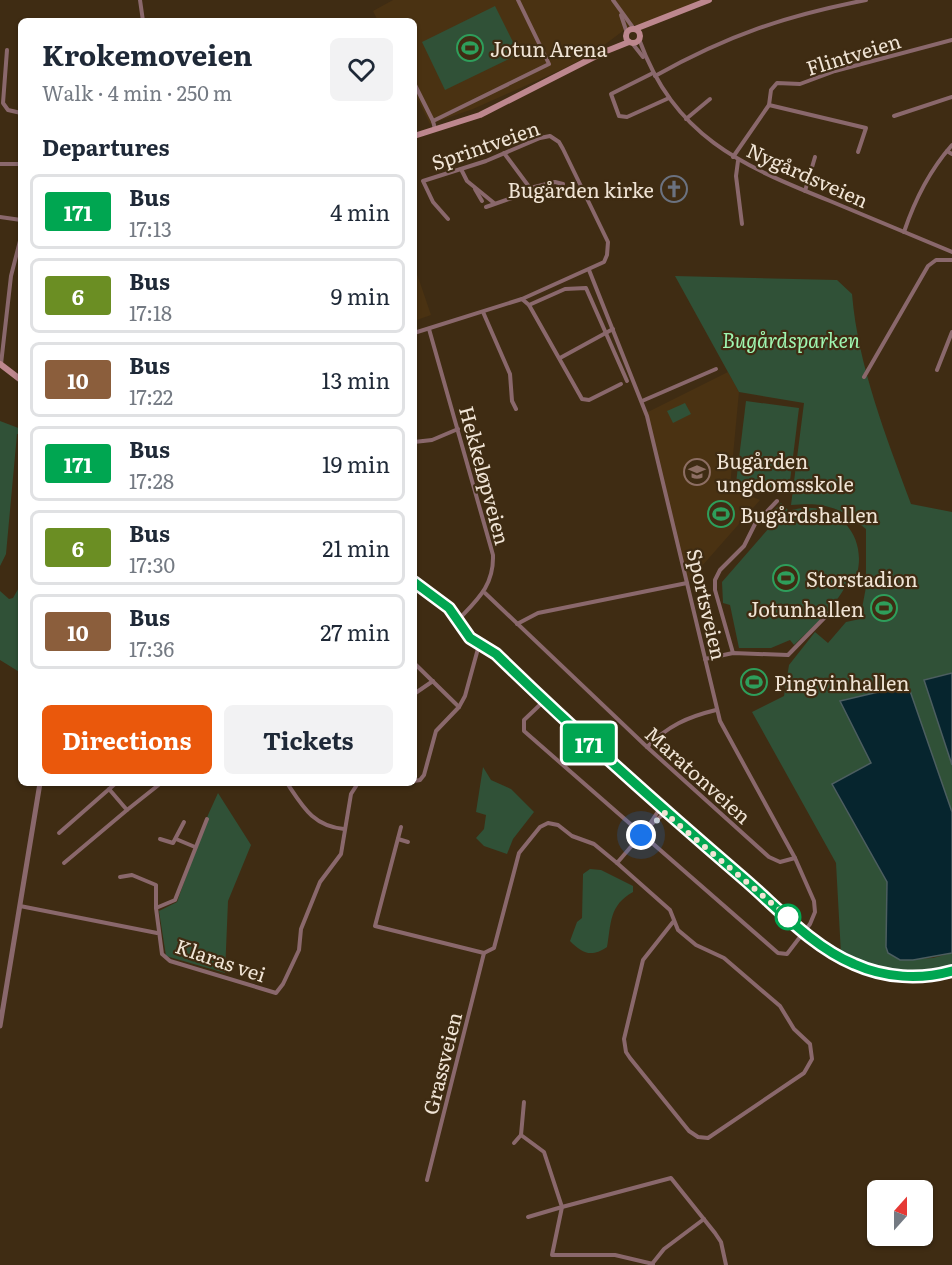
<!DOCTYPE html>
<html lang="en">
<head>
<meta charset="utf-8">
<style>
  :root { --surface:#fff; --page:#f2f2f3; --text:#1f2937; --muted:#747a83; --line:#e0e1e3; --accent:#ea580c }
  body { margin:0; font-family:Literata,serif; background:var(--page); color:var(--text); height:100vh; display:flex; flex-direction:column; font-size:22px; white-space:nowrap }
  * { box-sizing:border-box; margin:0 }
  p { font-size:20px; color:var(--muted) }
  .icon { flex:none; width:33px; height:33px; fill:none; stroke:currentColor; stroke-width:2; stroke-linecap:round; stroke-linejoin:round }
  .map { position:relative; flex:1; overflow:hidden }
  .drawer { position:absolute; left:18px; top:18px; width:399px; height:768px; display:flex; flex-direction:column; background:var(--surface); border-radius:9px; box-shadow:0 2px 4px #0004 }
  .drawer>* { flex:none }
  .badge { padding:0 12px; border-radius:4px; font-size:21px; line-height:39px }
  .needle { width:39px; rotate:21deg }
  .controls { position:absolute; left:867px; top:1180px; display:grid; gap:12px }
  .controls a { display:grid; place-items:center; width:66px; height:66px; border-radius:9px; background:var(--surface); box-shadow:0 2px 4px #0004; font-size:30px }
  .you { position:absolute; width:30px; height:30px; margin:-15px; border:4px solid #fff; border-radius:50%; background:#1a73e8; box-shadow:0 0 0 9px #1a73e833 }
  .map>.badge { position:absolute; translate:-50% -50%; box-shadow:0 0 0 3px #fff }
  h2 { padding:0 24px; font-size:22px; line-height:54px }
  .round { display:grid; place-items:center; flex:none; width:63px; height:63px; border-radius:9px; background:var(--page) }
  .headline { display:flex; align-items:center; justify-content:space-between; height:102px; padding:0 24px }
  h1 { font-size:28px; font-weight:700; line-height:45px }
  .action { display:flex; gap:12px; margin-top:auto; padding:12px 24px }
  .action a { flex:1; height:69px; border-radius:9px; background:var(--accent); color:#fff; font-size:24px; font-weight:700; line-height:69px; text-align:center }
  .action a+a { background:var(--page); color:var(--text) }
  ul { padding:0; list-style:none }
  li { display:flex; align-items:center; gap:18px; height:75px; margin:0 12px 9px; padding:0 12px; border:3px solid var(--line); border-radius:9px }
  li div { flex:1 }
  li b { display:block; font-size:22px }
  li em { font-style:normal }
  li .badge { min-width:66px; font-weight:700; text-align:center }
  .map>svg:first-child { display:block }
  .built { fill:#4a3212 }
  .green { fill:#305137 }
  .water { fill:#06252e; stroke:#4c5e60; stroke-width:1.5 }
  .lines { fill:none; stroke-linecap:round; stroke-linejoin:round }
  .minor { stroke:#8a686c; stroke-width:4 }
  .tertiary { stroke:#8a686c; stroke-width:5 }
  .secondary { stroke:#bd878e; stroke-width:6 }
  .line-casing { stroke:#fff; stroke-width:14 }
  .line { stroke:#00a651; stroke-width:9 }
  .walk { stroke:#f0e4d5; stroke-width:6; stroke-dasharray:0 10.8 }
  .stop-dot { fill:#fff; stroke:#00a651; stroke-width:3 }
  .labels { text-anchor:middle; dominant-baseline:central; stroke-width:4.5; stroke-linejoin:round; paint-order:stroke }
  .poi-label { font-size:20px; fill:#f0e4d5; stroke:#3f2c13; text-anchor:start }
  .street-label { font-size:20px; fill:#f0e4d5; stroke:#3f2c13 }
  .park-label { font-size:20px; font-style:italic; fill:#9ff6b1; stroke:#3f2c13 }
</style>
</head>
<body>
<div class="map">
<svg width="952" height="1265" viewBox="0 0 952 1265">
  <rect width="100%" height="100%" fill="#3f2c13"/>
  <!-- built -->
  <g class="built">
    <polygon points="393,0 703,0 639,25 631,25 592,54 563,69 473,109 430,124 414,92 414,21 378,21 373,11"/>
    <polygon points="414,265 431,315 414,321"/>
    <polygon points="728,372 739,392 730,487 760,500 687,583 646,413"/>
  </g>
  <!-- green -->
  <g class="green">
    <polygon points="495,6 519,54 445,90 422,42"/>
    <path d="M675,276L837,280L852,294C858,366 886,436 911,504L952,512V673L924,680L952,765V812L908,685L868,756L871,763L832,785L887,882L886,947L900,960L933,958L952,953V967C912,978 878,970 841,954L836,863L752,712L784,696L789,665L815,632L828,643L846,622L860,619L866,587V529C839,507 826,502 791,505L804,403L739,392Z"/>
    <polygon points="746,401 799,408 789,489 736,483"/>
    <polygon points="685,403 691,414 673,423 667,411"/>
    <polygon points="0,421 21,429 21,434 17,434 6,554 0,566"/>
    <path d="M781,503L789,511C832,497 868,532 857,574H851C841,602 815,625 794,645L790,640L771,648H739L730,605L723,603L722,582L769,528L764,522Z"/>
    <polygon points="21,584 21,673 0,660 0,591 9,599 13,598"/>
    <polygon points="483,767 491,780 511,789 534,812 513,839 507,854 484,846 476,838 484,829 486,815 476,812"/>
    <polygon points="218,793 251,845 228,901 225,973 166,956 159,911 177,902 208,815"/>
    <path d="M590,869L601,870L633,886V892C609,905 611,924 607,947C591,958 582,953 570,941L577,922L582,918L583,874Z"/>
  </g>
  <!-- water -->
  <g class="water">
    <polygon points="952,673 952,765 924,680"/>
    <polygon points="908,685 952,812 952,953 913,960 900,960 888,953 886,947 887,882 832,784 871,763 840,701"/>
  </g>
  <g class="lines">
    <!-- minor -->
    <g class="minor">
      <polyline points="140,0 143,21"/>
      <polyline points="613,0 634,29"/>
      <polyline points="621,15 627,33"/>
      <path d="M639,39C674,136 740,165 830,201C870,218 911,235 952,252"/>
      <polyline points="632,43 643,57"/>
      <polyline points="7,50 3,103 8,110 21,113"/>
      <polyline points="653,73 611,94 619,116 627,117 669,98"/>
      <path d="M655,76C728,35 785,16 866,0"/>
      <polyline points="414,83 433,121"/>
      <polyline points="769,105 866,128 858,152"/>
      <polyline points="894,116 952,97"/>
      <polyline points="686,119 710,99"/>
      <polyline points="435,129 433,121 549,64 518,0"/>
      <polyline points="947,151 952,154"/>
      <polyline points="504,153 530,188 555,182 563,184"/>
      <polyline points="733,157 769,105 771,90 777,83 800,84 835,71 952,40"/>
      <polyline points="738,161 736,176 742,224"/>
      <polyline points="0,164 21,164"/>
      <polyline points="461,169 467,181 494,203"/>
      <polyline points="475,189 482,201"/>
      <polyline points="805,191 815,157"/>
      <polyline points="486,207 512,198"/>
      <polyline points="0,217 21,220"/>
      <path d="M904,232C915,199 929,171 952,145"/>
      <polyline points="522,299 529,305 582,399 589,400 621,384"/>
      <polyline points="529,305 565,289 586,288 627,381"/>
      <polyline points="483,312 510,374 512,401 516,409"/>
      <path d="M429,329L493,555C494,585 478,599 459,619"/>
      <polyline points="414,333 522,299 604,262 607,255 608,242 563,149 559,142 550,136 540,138 486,161 423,181 433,202 448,219"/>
      <polyline points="560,358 613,329"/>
      <polyline points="1,364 11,276 21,237"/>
      <polyline points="937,370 952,332"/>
      <polyline points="864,377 928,266 936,260 952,260"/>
      <polyline points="642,401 716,369"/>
      <polyline points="414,442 432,440 458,429"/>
      <polyline points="485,593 647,747 769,857 780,862 795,858"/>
      <polyline points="517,624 538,613 687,583"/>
      <polyline points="733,653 715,590 715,580 720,570 744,546 755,524 777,501"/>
      <polyline points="705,659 733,653 788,655 830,612"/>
      <polyline points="414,663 459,707"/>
      <polyline points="414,694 433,681"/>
      <polyline points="544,701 524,720 524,731 778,953 787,954 810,924 815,912 814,901 795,858 720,721 647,416 589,270"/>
      <path d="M647,747C668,726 687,717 716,710"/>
      <polyline points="414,781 420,780 424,775 436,731 459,707 465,696 479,645"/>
      <path d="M287,783C303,807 313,826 344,829"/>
      <polyline points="127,810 161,783"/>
      <polyline points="207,819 175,900 156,908 162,954 170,961 276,993 283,984 299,950 301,929 320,882 341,854 351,794 358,783"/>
      <polyline points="649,825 661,807"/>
      <polyline points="401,827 375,926 484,953 494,948 519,853 540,827 548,823 558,825 572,836 594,844 617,863 647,828 666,812"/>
      <polyline points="59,833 116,783"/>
      <polyline points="160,839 173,843 184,822"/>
      <polyline points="176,839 195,847"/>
      <polyline points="398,839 408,842"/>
      <polyline points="64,863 127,810 109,789"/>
      <polyline points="617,863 670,910 678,930 696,945 724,958 780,1006 794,1029 810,1044 812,1059 804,1073 708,1138 698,1137 689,1131 630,1058 626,1052 624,1039 643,960 673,922"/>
      <polyline points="120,877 132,875 156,885 156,908"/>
      <polyline points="20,906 157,933"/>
      <polyline points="521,1135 544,1152 562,1207 528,1217"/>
      <polyline points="514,1143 521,1135 524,1102"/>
      <polyline points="427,1180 484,953"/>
      <polyline points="652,1264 664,1249 704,1219"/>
      <polyline points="653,1264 615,1255 552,1255 562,1207 671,1178 715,1233 721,1242 726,1265"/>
    </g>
    <!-- tertiary -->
    <polyline class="tertiary" points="0,1026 40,783"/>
    <!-- secondary -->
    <g class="secondary">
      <circle cx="633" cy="36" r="7"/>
      <polyline points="635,29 709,0"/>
      <polyline points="414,136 480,115 604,52 629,42"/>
      <polyline points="0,364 21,380"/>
      <polyline points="414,581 449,608 470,638 496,654 673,820 703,844"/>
      <polyline points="671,814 688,828"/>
      <path d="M702,842C722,862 746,881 768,900C823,947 873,994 952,971"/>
    </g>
  </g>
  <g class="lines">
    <defs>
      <path id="line" d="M414,582L449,608L470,638L496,654C576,732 658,805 743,878C777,907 811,946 854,964C885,978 920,980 952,971"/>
    </defs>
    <!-- line casing -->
    <use href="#line" class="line-casing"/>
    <!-- line -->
    <use href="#line" class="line"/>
    <!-- walk -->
    <polyline class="walk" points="641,835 666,812 673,820 788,917"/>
  </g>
  <!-- icons -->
  <defs>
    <symbol id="stadium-ring" viewBox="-11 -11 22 22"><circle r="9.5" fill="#3f2c13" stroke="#2e9e5b" stroke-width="1.5"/><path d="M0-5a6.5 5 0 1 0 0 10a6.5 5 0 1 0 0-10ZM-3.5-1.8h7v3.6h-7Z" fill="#2e9e5b"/></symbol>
    <symbol id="church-ring" viewBox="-11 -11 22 22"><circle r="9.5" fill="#3f2c13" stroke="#6b7280" stroke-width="1.5"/><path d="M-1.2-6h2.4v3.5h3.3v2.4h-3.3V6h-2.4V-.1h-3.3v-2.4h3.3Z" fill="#6b7280"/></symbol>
    <symbol id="school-ring" viewBox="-11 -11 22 22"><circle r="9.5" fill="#3f2c13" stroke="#8d6e63" stroke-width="1.5"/><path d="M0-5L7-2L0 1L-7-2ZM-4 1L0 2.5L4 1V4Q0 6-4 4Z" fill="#8d6e63"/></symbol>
  </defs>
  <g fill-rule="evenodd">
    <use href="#stadium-ring" x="455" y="33" width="30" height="30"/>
    <use href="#church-ring" x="659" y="174" width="30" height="30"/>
    <use href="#school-ring" x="682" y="457" width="30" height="30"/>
    <use href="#stadium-ring" x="706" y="499" width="30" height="30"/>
    <use href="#stadium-ring" x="771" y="563" width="30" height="30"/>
    <use href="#stadium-ring" x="869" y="593" width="30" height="30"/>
    <use href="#stadium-ring" x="739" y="667" width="30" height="30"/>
  </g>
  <!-- markers -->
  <circle class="stop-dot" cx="788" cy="917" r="12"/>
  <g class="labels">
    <!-- poi labels -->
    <g class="poi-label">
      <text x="490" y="48">Jotun Arena</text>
      <text x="654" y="189" text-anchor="end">Bugården kirke</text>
      <text x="716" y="460">Bugården<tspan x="716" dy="23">ungdomsskole</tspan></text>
      <text x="740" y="514">Bugårdshallen</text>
      <text x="806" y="578">Storstadion</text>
      <text x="864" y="608" text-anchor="end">Jotunhallen</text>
      <text x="774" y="682">Pingvinhallen</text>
    </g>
    <!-- street labels -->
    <g class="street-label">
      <text transform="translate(853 53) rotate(-17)">Flintveien</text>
      <text transform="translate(485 144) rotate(-19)">Sprintveien</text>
      <text transform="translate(808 174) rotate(24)">Nygårdsveien</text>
      <text transform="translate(486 475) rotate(75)">Hekkeløpveien</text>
      <text transform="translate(708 604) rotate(77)">Sportsveien</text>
      <text transform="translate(699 774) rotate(42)">Maratonveien</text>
      <text transform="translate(221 959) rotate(19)">Klaras vei</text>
      <text transform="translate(441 1063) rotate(-76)">Grassveien</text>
    </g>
    <!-- park labels -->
    <g class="park-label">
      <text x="791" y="339">Bugårdsparken</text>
    </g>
  </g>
</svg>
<div class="controls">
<a><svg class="needle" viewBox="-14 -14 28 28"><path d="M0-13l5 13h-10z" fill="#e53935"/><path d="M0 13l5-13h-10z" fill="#747a83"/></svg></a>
</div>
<div class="you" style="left:641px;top:835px"></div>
<b class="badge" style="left:589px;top:743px;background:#00a651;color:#fff">171</b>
<section class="drawer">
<div class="headline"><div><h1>Krokemoveien</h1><p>Walk · 4 min · 250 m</p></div><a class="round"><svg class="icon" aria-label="heart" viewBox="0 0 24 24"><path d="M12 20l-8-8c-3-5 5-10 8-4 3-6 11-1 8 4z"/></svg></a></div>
<h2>Departures</h2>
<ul>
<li><span class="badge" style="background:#00a651;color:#fff">171</span><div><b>Bus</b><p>17:13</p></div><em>4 min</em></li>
<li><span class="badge" style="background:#6b8e23;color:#fff">6</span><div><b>Bus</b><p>17:18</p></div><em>9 min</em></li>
<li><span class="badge" style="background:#8b5e3c;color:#fff">10</span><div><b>Bus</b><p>17:22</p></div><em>13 min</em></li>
<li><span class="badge" style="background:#00a651;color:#fff">171</span><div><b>Bus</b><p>17:28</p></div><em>19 min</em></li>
<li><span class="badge" style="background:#6b8e23;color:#fff">6</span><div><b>Bus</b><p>17:30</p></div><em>21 min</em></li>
<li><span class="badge" style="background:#8b5e3c;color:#fff">10</span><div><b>Bus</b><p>17:36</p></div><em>27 min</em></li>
</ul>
<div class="action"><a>Directions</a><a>Tickets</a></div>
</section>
</div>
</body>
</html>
